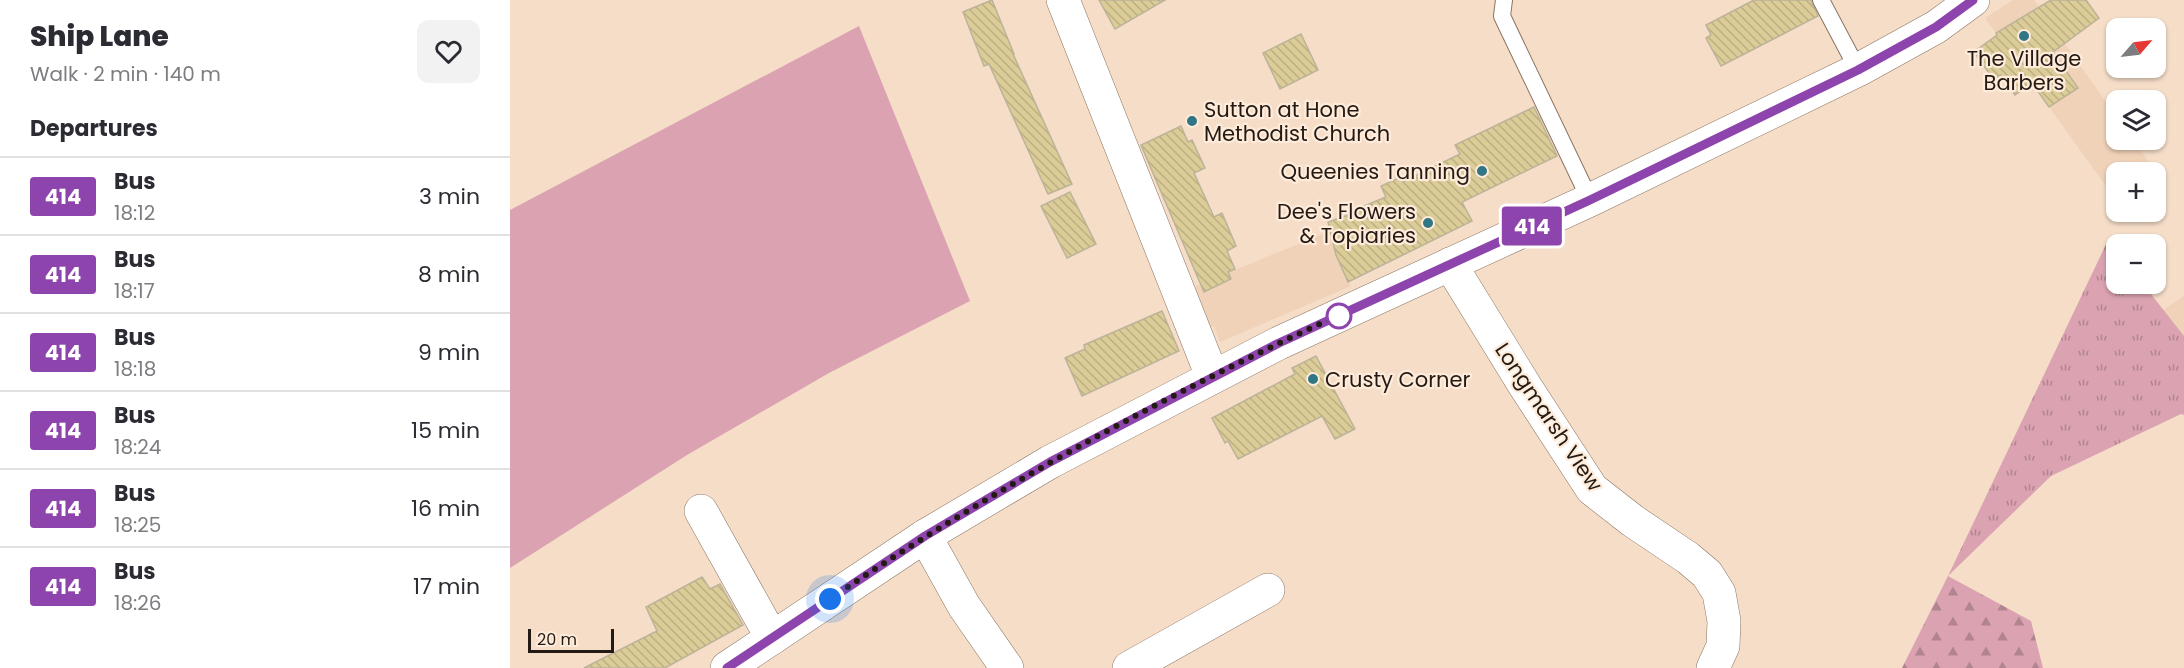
<!DOCTYPE html>
<html lang="en">
<head>
<meta charset="utf-8">
<style>
  :root { --surface:#fff; --page:#f2f2f3; --text:#2b2b33; --muted:#7c7c81; --line:#e1e1e2 }
  body { margin:0; font-family:Poppins,sans-serif; background:var(--page); color:var(--text); height:100vh; display:flex; flex-direction:column; font-size:22px; white-space:nowrap }
  * { box-sizing:border-box; margin:0 }
  p { font-size:20px; color:var(--muted) }
  .icon { flex:none; width:33px; height:33px; fill:none; stroke:currentColor; stroke-width:2; stroke-linecap:round; stroke-linejoin:round }
  .map { position:relative; flex:1; overflow:hidden }
  .details { display:flex; flex-direction:column; background:var(--surface); width:510px }
  .details>* { flex:none }
  .badge { padding:0 12px; border-radius:4px; font-size:21px; line-height:39px }
  .needle { width:39px; rotate:62deg }
  .fabs { position:absolute; left:1596px; top:18px; display:grid; gap:12px }
  .fabs a { display:grid; place-items:center; width:60px; height:60px; border-radius:12px; background:var(--surface); box-shadow:0 2px 4px #0004; font-size:30px }
  .scale { position:absolute; left:18px; bottom:15px; width:86px; box-sizing:border-box; padding-left:6px; border:3px solid #231a13; border-top:0; font-size:16px; line-height:21px; white-space:nowrap; color:#231a13; -webkit-text-stroke:4px #feebda; paint-order:stroke }
  .you { position:absolute; width:30px; height:30px; margin:-15px; border:4px solid #fff; border-radius:50%; background:#1a73e8; box-shadow:0 0 0 9px #1a73e833 }
  .map>.badge { position:absolute; translate:-50% -50%; box-shadow:0 0 0 3px #fff }
  h2 { padding:0 30px; font-size:22px; line-height:54px }
  .round { display:grid; place-items:center; flex:none; width:63px; height:63px; border-radius:12px; background:var(--page) }
  .head { display:flex; align-items:center; justify-content:space-between; height:102px; padding:0 30px }
  h1 { font-size:28px; font-weight:800; line-height:45px }
  ul { padding:0; list-style:none }
  li { display:flex; align-items:center; gap:18px; height:78px; padding:0 30px; border-top:2px solid var(--line) }
  li div { flex:1 }
  li b { display:block; font-size:22px }
  li em { font-style:normal }
  li .badge { min-width:66px; font-weight:700; text-align:center }
  main { display:flex; flex:1; min-height:0 }
  .map>svg:first-child { display:block }
  .built { fill:#f0d2b8 }
  .grass { fill:url(#grass-tufts) }
  .forest { fill:url(#forest-firs) }
  .garden { fill:#dba3b1 }
  .building { fill:url(#building-back-hatch); stroke:#bcb398; stroke-width:1.5 }
  .lines { fill:none; stroke-linecap:round; stroke-linejoin:round }
  .service-casing { stroke:#8a7462; stroke-width:18 }
  .minor-casing { stroke:#8a7462; stroke-width:34 }
  .tertiary-casing { stroke:#8a7462; stroke-width:34 }
  .primary-casing { stroke:#8a7462; stroke-width:34 }
  .service { stroke:#fff; stroke-width:16 }
  .minor { stroke:#fff; stroke-width:33 }
  .tertiary { stroke:#fff; stroke-width:33 }
  .primary { stroke:#fff; stroke-width:33 }
  .line-casing { stroke:#fff; stroke-width:14 }
  .line { stroke:#8e44ad; stroke-width:9 }
  .walk { stroke:#231a13; stroke-width:6; stroke-dasharray:0 10.8 }
  .poi-dot { fill:#317684; stroke:#feebda; stroke-width:2 }
  .stop-dot { fill:#fff; stroke:#8e44ad; stroke-width:3 }
  .labels { text-anchor:middle; dominant-baseline:central; stroke-width:4.5; stroke-linejoin:round; paint-order:stroke }
  .poi-label { font-size:21px; fill:#231a13; stroke:#feebda; text-anchor:start }
  .street-label { font-size:21px; fill:#231a13; stroke:#feebda }
</style>
</head>
<body>
<main>
<section class="details">
<div class="head"><div><h1>Ship Lane</h1><p>Walk · 2 min · 140 m</p></div><a class="round"><svg class="icon" aria-label="heart" viewBox="0 0 24 24"><path d="M12 20l-8-8c-3-5 5-10 8-4 3-6 11-1 8 4z"/></svg></a></div>
<h2>Departures</h2>
<ul>
<li><span class="badge" style="background:#8e44ad;color:#fff">414</span><div><b>Bus</b><p>18:12</p></div><em>3 min</em></li>
<li><span class="badge" style="background:#8e44ad;color:#fff">414</span><div><b>Bus</b><p>18:17</p></div><em>8 min</em></li>
<li><span class="badge" style="background:#8e44ad;color:#fff">414</span><div><b>Bus</b><p>18:18</p></div><em>9 min</em></li>
<li><span class="badge" style="background:#8e44ad;color:#fff">414</span><div><b>Bus</b><p>18:24</p></div><em>15 min</em></li>
<li><span class="badge" style="background:#8e44ad;color:#fff">414</span><div><b>Bus</b><p>18:25</p></div><em>16 min</em></li>
<li><span class="badge" style="background:#8e44ad;color:#fff">414</span><div><b>Bus</b><p>18:26</p></div><em>17 min</em></li>
</ul>
</section>
<div class="map">
<svg width="1674" height="668" viewBox="0 0 1674 668">
  <defs>
    <pattern id="grass-tufts" width="24" height="20" patternUnits="userSpaceOnUse" patternTransform="scale(1.5)"><rect width="24" height="20" fill="#dba3b1"/><path d="M3 7l-1-3M5 7V3M7 7l1-3M15 17l-1-3M17 17v-4M19 17l1-3" fill="none" stroke="#b1848f"/></pattern>
    <pattern id="forest-firs" width="22" height="20" patternUnits="userSpaceOnUse" patternTransform="scale(1.5)"><rect width="22" height="20" fill="#dba3b1"/><path d="M5 1l3.5 6h-7zM16 11l3.5 6h-7z" fill="#b1848f"/></pattern>
    <pattern id="building-back-hatch" width="6" height="6" patternUnits="userSpaceOnUse" patternTransform="scale(1.5)"><rect width="6" height="6" fill="#dccc98"/><path d="M-1 5l2 2M0 0l6 6M5-1l2 2" fill="none" stroke="#bcaf82"/></pattern>
  </defs>
  <rect width="100%" height="100%" fill="#f5ddc8"/>
  <!-- built -->
  <g class="built">
    <polygon points="1503,0 1524,0 1606,116 1606,140 1623,140 1651,178 1646,182 1646,172 1606,172 1606,200 1475,18"/>
    <polygon points="820,231 826,255 841,286 710,342 704,326 699,328 681,288"/>
    <polygon points="1674,296 1674,336 1653,310"/>
  </g>
  <!-- grass -->
  <polygon class="grass" points="1599,238 1606,248 1606,284 1633,284 1674,336 1674,415 1671,414 1541,476 1438,576"/>
  <!-- forest -->
  <polygon class="forest" points="1438,576 1521,621 1533,668 1392,668"/>
  <!-- garden -->
  <polygon class="garden" points="349,26 460,301 319,373 177,455 0,568 0,210"/>
  <!-- building -->
  <g class="building">
    <polygon points="482,0 504,54 503,54 562,184 538,194 479,64 474,66 453,12"/>
    <polygon points="589,0 655,0 605,29"/>
    <polygon points="1244,0 1301,0 1308,16 1211,66 1196,38 1201,35 1196,25"/>
    <polygon points="1541,0 1576,0 1589,18 1543,52 1568,88 1539,107 1522,83 1505,95 1491,75 1484,80 1464,52 1487,35 1486,33"/>
    <polygon points="791,34 808,70 770,89 753,53"/>
    <polygon points="1024,107 1047,156 952,202 962,221 838,282 826,255 818,222 838,215 837,213 876,197 871,186 891,177 893,182 950,154 945,145"/>
    <polygon points="671,126 678,142 682,140 695,168 684,173 704,217 712,213 726,246 717,251 725,269 718,272 721,279 694,292 631,145"/>
    <polygon points="560,192 586,244 557,258 531,206"/>
    <polygon points="652,311 669,351 572,396 555,358 575,349 574,345"/>
    <polygon points="806,356 845,429 825,439 812,416 728,459 718,441 715,443 702,418 785,374 782,368"/>
    <polygon points="192,577 200,589 210,584 233,625 155,668 74,668 147,631 136,607"/>
  </g>
  <g class="lines">
    <defs>
      <g id="service">
        <polyline points="994,0 992,16 1080,200"/>
        <polyline points="1311,0 1348,70"/>
      </g>
      <g id="minor">
        <polyline points="940,264 1015,386 1082,489 1123,521 1178,558 1197,574 1209,593 1214,621 1213,646 1203,668"/>
        <polyline points="191,511 262,638"/>
        <polyline points="415,536 454,606 497,668"/>
        <polyline points="619,668 758,590"/>
      </g>
      <polyline id="tertiary" points="553,0 702,376"/>
      <polyline id="primary" points="217,668 415,536 540,462 769,343 1080,200 1348,70 1426,27 1463,0"/>
    </defs>
    <!-- service casing -->
    <use href="#service" class="service-casing"/>
    <!-- minor casing -->
    <use href="#minor" class="minor-casing"/>
    <!-- tertiary casing -->
    <use href="#tertiary" class="tertiary-casing"/>
    <!-- primary casing -->
    <use href="#primary" class="primary-casing"/>
    <!-- service -->
    <use href="#service" class="service"/>
    <!-- minor -->
    <use href="#minor" class="minor"/>
    <!-- tertiary -->
    <use href="#tertiary" class="tertiary"/>
    <!-- primary -->
    <use href="#primary" class="primary"/>
  </g>
  <g class="lines">
    <defs>
      <polyline id="line" points="217,668 415,536 540,462 769,343 1080,200 1348,70 1426,27 1463,0"/>
    </defs>
    <!-- line casing -->
    <use href="#line" class="line-casing"/>
    <!-- line -->
    <use href="#line" class="line"/>
    <!-- walk -->
    <path class="walk" d="M320,599C482,489 654,396 831,314L829,316"/>
  </g>
  <!-- markers -->
  <g class="poi-dot">
    <circle cx="1514" cy="36" r="6"/>
    <circle cx="682" cy="121" r="6"/>
    <circle cx="972" cy="171" r="6"/>
    <circle cx="918" cy="223" r="6"/>
    <circle cx="803" cy="379" r="6"/>
  </g>
  <circle class="stop-dot" cx="829" cy="316" r="12"/>
  <g class="labels">
    <!-- poi labels -->
    <g class="poi-label">
      <text x="1514" y="58" text-anchor="middle">The Village<tspan x="1514" dy="24">Barbers</tspan></text>
      <text x="694" y="109">Sutton at Hone<tspan x="694" dy="24">Methodist Church</tspan></text>
      <text x="960" y="171" text-anchor="end">Queenies Tanning</text>
      <text x="906" y="211" text-anchor="end">Dee's Flowers<tspan x="906" dy="24">&amp; Topiaries</tspan></text>
      <text x="815" y="379">Crusty Corner</text>
    </g>
    <!-- street labels -->
    <g class="street-label">
      <text transform="translate(1039 417) rotate(56)">Longmarsh View</text>
    </g>
  </g>
</svg>
<div class="fabs">
<a><svg class="needle" viewBox="-14 -14 28 28"><path d="M0-13l5 13h-10z" fill="#e53935"/><path d="M0 13l5-13h-10z" fill="#7c7c81"/></svg></a>
<a><svg class="icon" aria-label="layers" viewBox="0 0 24 24"><path d="M12 4l9 5-9 5-9-5zM3 14l9 5 9-5"/></svg></a>
<a>+</a>
<a>−</a>
</div>
<div class="scale">20 m</div>
<div class="you" style="left:320px;top:599px"></div>
<b class="badge" style="left:1022px;top:226px;background:#8e44ad;color:#fff">414</b>
</div>
</main>
</body>
</html>
